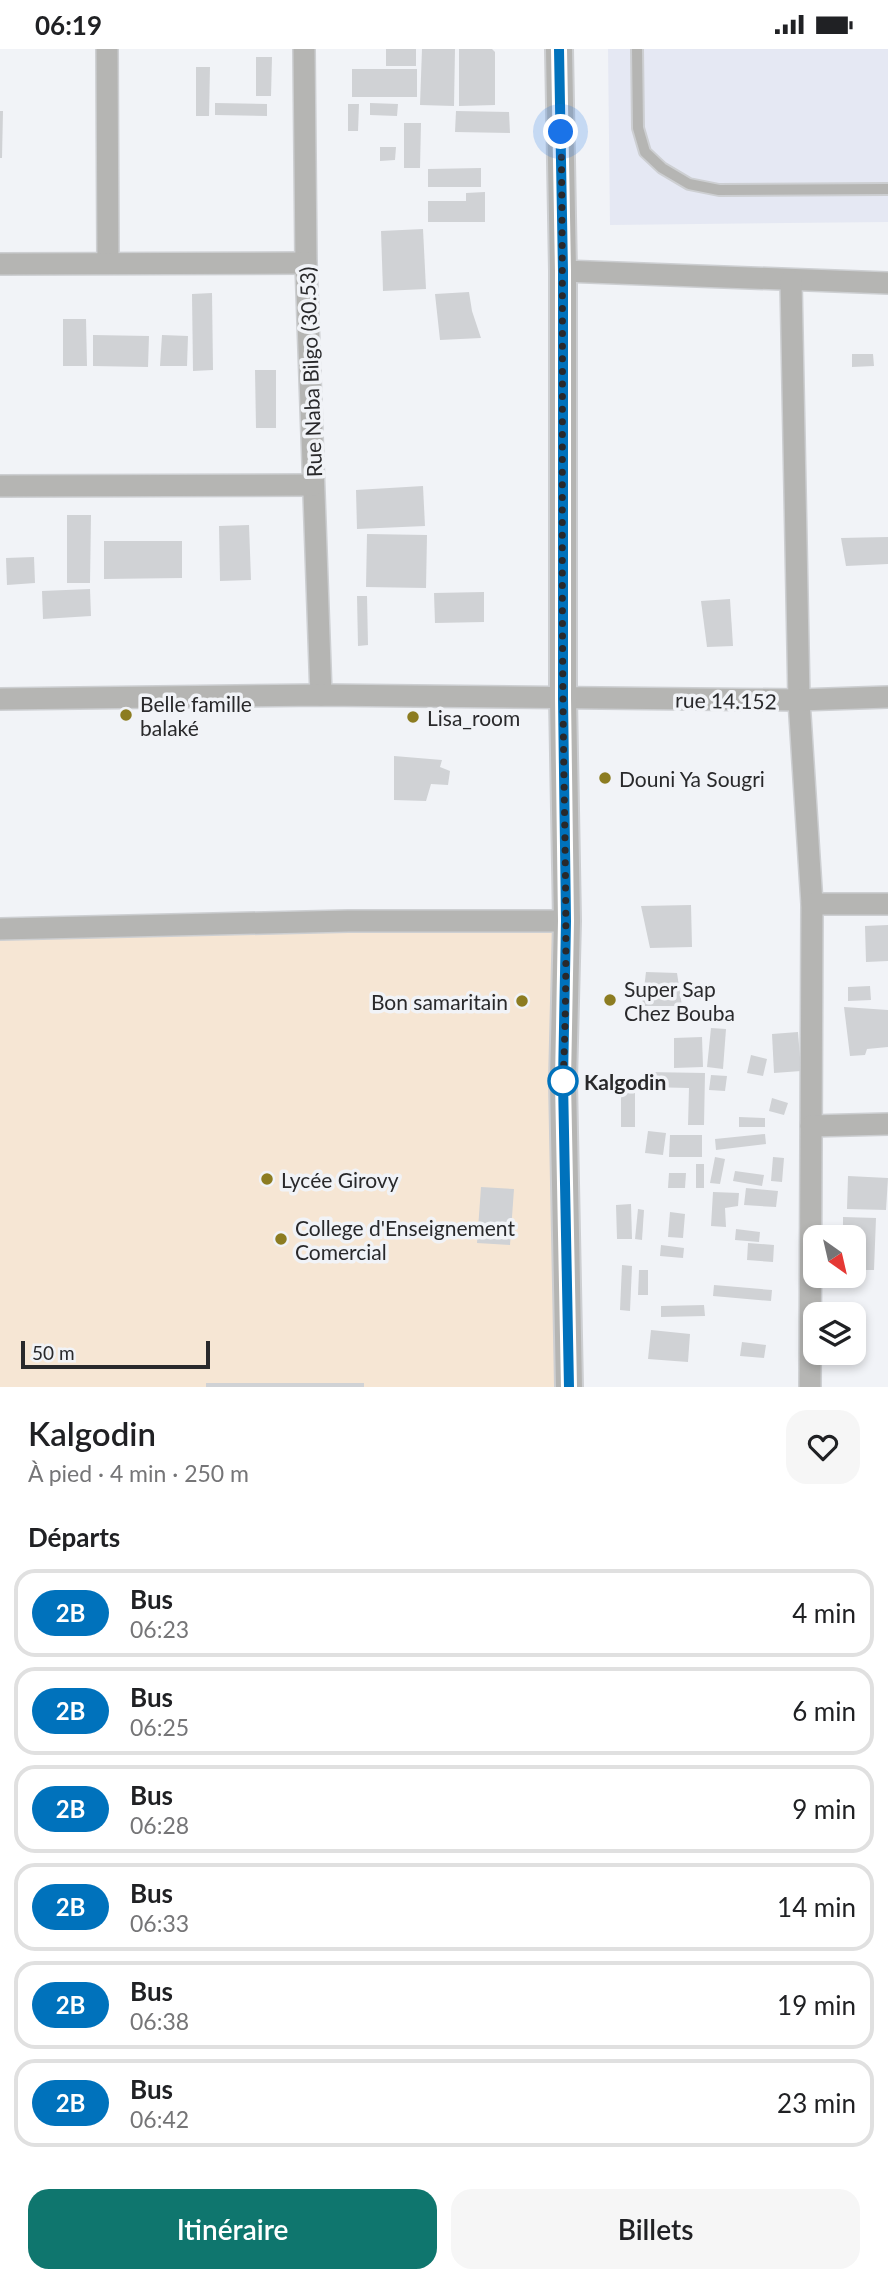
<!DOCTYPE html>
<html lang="fr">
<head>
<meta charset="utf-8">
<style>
  :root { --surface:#fff; --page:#f6f6f6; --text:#202124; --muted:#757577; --line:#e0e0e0; --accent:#0f766e }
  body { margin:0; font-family:Lato,sans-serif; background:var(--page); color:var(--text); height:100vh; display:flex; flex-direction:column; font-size:26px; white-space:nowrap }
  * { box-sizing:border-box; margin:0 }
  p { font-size:23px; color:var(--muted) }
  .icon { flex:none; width:38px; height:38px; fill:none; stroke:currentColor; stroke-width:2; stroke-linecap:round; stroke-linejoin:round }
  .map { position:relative; height:1338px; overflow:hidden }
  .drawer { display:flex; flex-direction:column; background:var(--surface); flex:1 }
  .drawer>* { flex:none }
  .badge { padding:0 14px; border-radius:23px; font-size:24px; line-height:46px }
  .needle { width:46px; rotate:146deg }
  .fabs { position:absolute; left:803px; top:1176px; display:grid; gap:14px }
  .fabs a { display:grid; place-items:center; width:63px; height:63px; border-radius:14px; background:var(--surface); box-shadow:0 4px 10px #0003; font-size:35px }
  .scale { position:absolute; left:21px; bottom:18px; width:189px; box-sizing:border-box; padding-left:7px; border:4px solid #29292b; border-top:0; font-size:19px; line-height:24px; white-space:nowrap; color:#29292b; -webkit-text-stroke:5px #f1f3f7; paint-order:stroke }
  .you { position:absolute; width:35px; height:35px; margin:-18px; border:5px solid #fff; border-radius:50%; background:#1a73e8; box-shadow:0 0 0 10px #1a73e833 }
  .map>.badge { position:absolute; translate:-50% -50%; box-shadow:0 0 0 4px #fff }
  h2 { padding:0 28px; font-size:26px; line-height:63px }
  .round { display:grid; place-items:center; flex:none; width:74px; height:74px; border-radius:21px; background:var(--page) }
  .head { display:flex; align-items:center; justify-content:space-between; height:119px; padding:0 28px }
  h1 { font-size:33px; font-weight:600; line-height:52px }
  .primary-button { display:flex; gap:14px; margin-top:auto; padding:14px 28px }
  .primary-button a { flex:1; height:80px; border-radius:21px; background:var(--accent); color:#fff; font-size:28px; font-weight:600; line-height:80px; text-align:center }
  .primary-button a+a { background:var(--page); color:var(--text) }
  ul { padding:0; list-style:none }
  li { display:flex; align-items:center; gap:21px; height:88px; margin:0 14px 10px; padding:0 14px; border:4px solid var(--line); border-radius:21px }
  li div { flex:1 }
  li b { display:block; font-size:26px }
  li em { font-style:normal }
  li .badge { min-width:77px; font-weight:700; text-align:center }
  .status { display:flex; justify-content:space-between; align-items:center; height:49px; padding:0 35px; background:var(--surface); direction:ltr }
  .status svg { height:19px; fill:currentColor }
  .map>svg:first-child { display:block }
  .built { fill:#e5e8f3 }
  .education { fill:#f6e6d4 }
  .building { fill:#d0d2d5 }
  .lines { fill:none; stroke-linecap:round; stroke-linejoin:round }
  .service-casing { stroke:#cdcfd2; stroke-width:14 }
  .minor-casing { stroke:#cdcfd2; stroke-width:24 }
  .tertiary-casing { stroke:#cdcfd2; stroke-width:30 }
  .service { stroke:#b5b5b3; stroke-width:10 }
  .minor { stroke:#b5b5b3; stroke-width:21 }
  .tertiary { stroke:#b5b5b3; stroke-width:26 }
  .line-casing { stroke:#fff; stroke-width:16 }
  .line { stroke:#0072bc; stroke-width:10 }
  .walk { stroke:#29292b; stroke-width:7; stroke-dasharray:0 12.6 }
  .poi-dot { fill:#8c7c21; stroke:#f1f3f7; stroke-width:2.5 }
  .stop-dot { fill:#fff; stroke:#0072bc; stroke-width:3.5 }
  .labels { text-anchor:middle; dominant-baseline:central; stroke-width:7; stroke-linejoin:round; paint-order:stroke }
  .street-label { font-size:21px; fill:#29292b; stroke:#f1f3f7 }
  .poi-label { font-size:21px; fill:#29292b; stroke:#f1f3f7; text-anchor:start }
  .stop-label { font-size:21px; font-weight:bold; fill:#29292b; stroke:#f1f3f7; text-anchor:start }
</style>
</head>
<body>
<div class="status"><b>06:19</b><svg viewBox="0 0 49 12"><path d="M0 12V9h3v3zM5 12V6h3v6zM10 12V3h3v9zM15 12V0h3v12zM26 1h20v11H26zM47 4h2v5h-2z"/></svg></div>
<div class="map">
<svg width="888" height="1338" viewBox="0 0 888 1338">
  <rect width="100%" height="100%" fill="#f1f3f7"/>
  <!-- built -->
  <polygon class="built" points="608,0 888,0 888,173 610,176"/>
  <!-- education -->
  <polygon class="education" points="567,870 562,1338 0,1338 0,883"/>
  <!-- building -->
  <g class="building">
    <rect x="386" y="0" width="30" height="17"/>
    <polygon points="422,0 455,0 454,57 420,56"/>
    <polygon points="459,0 492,0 495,3 495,56 459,57"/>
    <polygon points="256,8 272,8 271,47 256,47"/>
    <polygon points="196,18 210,18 209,67 196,67"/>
    <rect x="352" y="20" width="65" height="28"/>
    <polygon points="215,54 267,55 267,67 215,66"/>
    <polygon points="370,54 398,55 397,67 370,66"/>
    <polygon points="348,55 359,55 358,82 348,82"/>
    <polygon points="0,62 3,62 2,109 0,109"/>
    <polygon points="456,62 509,63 510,84 455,83"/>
    <polygon points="404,74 421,74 420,119 404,119"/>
    <polygon points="380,98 396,98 395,111 380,112"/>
    <polygon points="481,119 481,138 428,138 428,120"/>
    <polygon points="485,143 485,173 428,173 428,152 466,152 466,144"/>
    <polygon points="423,180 426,240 383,242 381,182"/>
    <polygon points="469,243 472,262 481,289 440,291 435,245"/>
    <polygon points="212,244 213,321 193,322 192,245"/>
    <polygon points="63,270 86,270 87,317 63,317"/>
    <polygon points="93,286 149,287 148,318 93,317"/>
    <polygon points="162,286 188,287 187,317 160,317"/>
    <polygon points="852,305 873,305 874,317 852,318"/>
    <polygon points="255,321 276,321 276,379 256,379"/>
    <polygon points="423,437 425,477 357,480 356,441"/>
    <polygon points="67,466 91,466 90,534 67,534"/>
    <polygon points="249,476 251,531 220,532 219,477"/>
    <polygon points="367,485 427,486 426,539 366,538"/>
    <polygon points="888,488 888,515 846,517 841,489"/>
    <polygon points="104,492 182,492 182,529 104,530"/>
    <polygon points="34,508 35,534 7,536 6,509"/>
    <polygon points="90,540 91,567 43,570 42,542"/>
    <polygon points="484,543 484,573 435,574 434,544"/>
    <polygon points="357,547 367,547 368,596 358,597"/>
    <polygon points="730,550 733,597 707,598 701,552"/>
    <polygon points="394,707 442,711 440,718 450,722 448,736 431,735 426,752 394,751"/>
    <polygon points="691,856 692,898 650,899 641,857"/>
    <polygon points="888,876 888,912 866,913 865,877"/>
    <polygon points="646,923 677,924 682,957 642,957"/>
    <polygon points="870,937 871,951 848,952 848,938"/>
    <polygon points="844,958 888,961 888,998 867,1000 865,1006 850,1007"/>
    <polygon points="711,979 726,980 723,1020 707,1018"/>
    <polygon points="798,983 801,1022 774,1024 772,985"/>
    <polygon points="702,988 703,1018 674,1019 674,989"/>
    <polygon points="751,1006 767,1010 763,1027 747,1024"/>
    <polygon points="647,1023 705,1024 704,1076 688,1076 689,1039 647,1038"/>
    <polygon points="711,1026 727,1027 725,1042 709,1041"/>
    <rect x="621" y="1029" width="14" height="49"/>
    <polygon points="772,1049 788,1054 784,1066 769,1062"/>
    <polygon points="739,1068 765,1069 765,1078 739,1078"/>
    <polygon points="648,1082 666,1084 663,1106 645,1104"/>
    <polygon points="765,1085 766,1095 716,1101 715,1090"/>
    <polygon points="670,1086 702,1086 702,1108 669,1108"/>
    <polygon points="715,1108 725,1110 720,1135 710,1134"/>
    <polygon points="773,1108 784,1109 782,1133 771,1132"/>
    <rect x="696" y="1115" width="8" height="24"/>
    <polygon points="735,1122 764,1126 762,1137 733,1132"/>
    <polygon points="669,1124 686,1124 685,1139 668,1139"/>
    <polygon points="848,1127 888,1129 886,1161 847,1160"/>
    <polygon points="481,1138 514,1140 510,1196 477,1194"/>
    <polygon points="746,1139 778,1142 776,1158 744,1156"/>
    <polygon points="713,1143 739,1144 738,1157 725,1159 726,1178 711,1177"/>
    <polygon points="631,1155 632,1190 617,1190 616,1156"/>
    <polygon points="638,1160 644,1161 642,1191 635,1190"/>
    <polygon points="670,1163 685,1165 683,1189 668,1188"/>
    <polygon points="843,1168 876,1169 874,1221 854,1221 854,1188 843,1188"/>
    <polygon points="736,1180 760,1183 759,1193 735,1191"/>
    <polygon points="748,1194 774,1196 773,1213 747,1211"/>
    <polygon points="661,1196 684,1199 683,1209 660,1207"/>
    <polygon points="622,1216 632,1217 630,1262 620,1261"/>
    <polygon points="639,1221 648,1221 648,1246 638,1246"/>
    <polygon points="714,1236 772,1241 771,1252 713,1247"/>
    <polygon points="704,1256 705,1267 661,1268 661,1257"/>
    <polygon points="651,1281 690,1285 688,1313 648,1310"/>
    <polygon points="742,1293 766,1296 764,1309 740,1307"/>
    <rect x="206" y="1334" width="158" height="4"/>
  </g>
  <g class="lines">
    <defs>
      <polyline id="service" points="637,0 638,79 645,103 662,119 689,135 719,141 888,140"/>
      <g id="minor">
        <polyline points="107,0 108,214"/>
        <polyline points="304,0 306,214 321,646"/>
        <polyline points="0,215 306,214"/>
        <polyline points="563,222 888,234"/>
        <polyline points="791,232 799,651 812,855 810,1338"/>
        <polyline points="0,437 313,436"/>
        <polyline points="0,650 321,646 799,651 888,648"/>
        <polyline points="812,855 888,855"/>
        <polyline points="0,880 348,872 567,872"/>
        <polyline points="811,1077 888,1075"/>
      </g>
      <polyline id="tertiary" points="559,0 563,222 563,649 567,872 563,1032 569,1338"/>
    </defs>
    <!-- service casing -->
    <use href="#service" class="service-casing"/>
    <!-- minor casing -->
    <use href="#minor" class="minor-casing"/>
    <!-- tertiary casing -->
    <use href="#tertiary" class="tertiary-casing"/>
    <!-- service -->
    <use href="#service" class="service"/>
    <!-- minor -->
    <use href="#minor" class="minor"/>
    <!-- tertiary -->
    <use href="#tertiary" class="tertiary"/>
  </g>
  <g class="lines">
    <defs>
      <polyline id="line" points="559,0 563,222 563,649 566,872 563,1032 569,1338"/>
    </defs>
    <!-- line casing -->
    <use href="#line" class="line-casing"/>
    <!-- line -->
    <use href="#line" class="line"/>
    <!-- walk -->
    <path class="walk" d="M561,83C564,272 561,461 563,650C564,778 569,905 563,1032"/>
  </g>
  <!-- markers -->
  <g class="poi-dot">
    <circle cx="126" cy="666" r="7"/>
    <circle cx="413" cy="668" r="7"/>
    <circle cx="605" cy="729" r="7"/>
    <circle cx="610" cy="951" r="7"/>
    <circle cx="522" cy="952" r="7"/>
    <circle cx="267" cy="1130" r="7"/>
    <circle cx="281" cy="1190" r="7"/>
  </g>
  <circle class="stop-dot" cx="563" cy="1032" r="14"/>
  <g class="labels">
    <!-- street labels -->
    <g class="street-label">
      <text transform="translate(310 323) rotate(-92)">Rue Naba Bilgo (30.53)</text>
      <text transform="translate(726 651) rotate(1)">rue 14.152</text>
    </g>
    <!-- poi labels -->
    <g class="poi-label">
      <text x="140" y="654">Belle famille<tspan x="140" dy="24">balaké</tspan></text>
      <text x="427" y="668">Lisa_room</text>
      <text x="619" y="729">Douni Ya Sougri</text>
      <text x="624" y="939">Super Sap<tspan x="624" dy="24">Chez Bouba</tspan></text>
      <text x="508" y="952" text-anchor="end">Bon samaritain</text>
      <text x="281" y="1130">Lycée Girovy</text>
      <text x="295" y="1178">College d'Enseignement<tspan x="295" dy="24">Comercial</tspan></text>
    </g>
    <!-- stop labels -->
    <g class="stop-label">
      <text x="584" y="1032">Kalgodin</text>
    </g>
  </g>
</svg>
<div class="fabs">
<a><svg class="needle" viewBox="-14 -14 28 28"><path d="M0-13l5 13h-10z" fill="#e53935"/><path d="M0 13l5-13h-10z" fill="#757577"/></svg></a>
<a><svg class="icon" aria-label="layers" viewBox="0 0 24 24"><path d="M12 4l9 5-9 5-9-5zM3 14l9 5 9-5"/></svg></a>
</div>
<div class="scale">50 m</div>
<div class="you" style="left:561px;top:83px"></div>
</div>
<section class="drawer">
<div class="head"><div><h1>Kalgodin</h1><p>À pied · 4 min · 250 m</p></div><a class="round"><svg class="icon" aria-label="heart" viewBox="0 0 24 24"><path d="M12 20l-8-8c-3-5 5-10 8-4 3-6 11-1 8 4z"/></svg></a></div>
<h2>Départs</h2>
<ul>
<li><span class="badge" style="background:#0072bc;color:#fff">2B</span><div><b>Bus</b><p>06:23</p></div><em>4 min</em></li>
<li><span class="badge" style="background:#0072bc;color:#fff">2B</span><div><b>Bus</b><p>06:25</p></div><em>6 min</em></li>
<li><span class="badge" style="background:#0072bc;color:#fff">2B</span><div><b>Bus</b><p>06:28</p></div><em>9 min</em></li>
<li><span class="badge" style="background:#0072bc;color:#fff">2B</span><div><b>Bus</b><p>06:33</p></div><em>14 min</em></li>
<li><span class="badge" style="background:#0072bc;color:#fff">2B</span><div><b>Bus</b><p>06:38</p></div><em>19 min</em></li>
<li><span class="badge" style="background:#0072bc;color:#fff">2B</span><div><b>Bus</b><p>06:42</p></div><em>23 min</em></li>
</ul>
<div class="primary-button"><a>Itinéraire</a><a>Billets</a></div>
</section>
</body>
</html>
